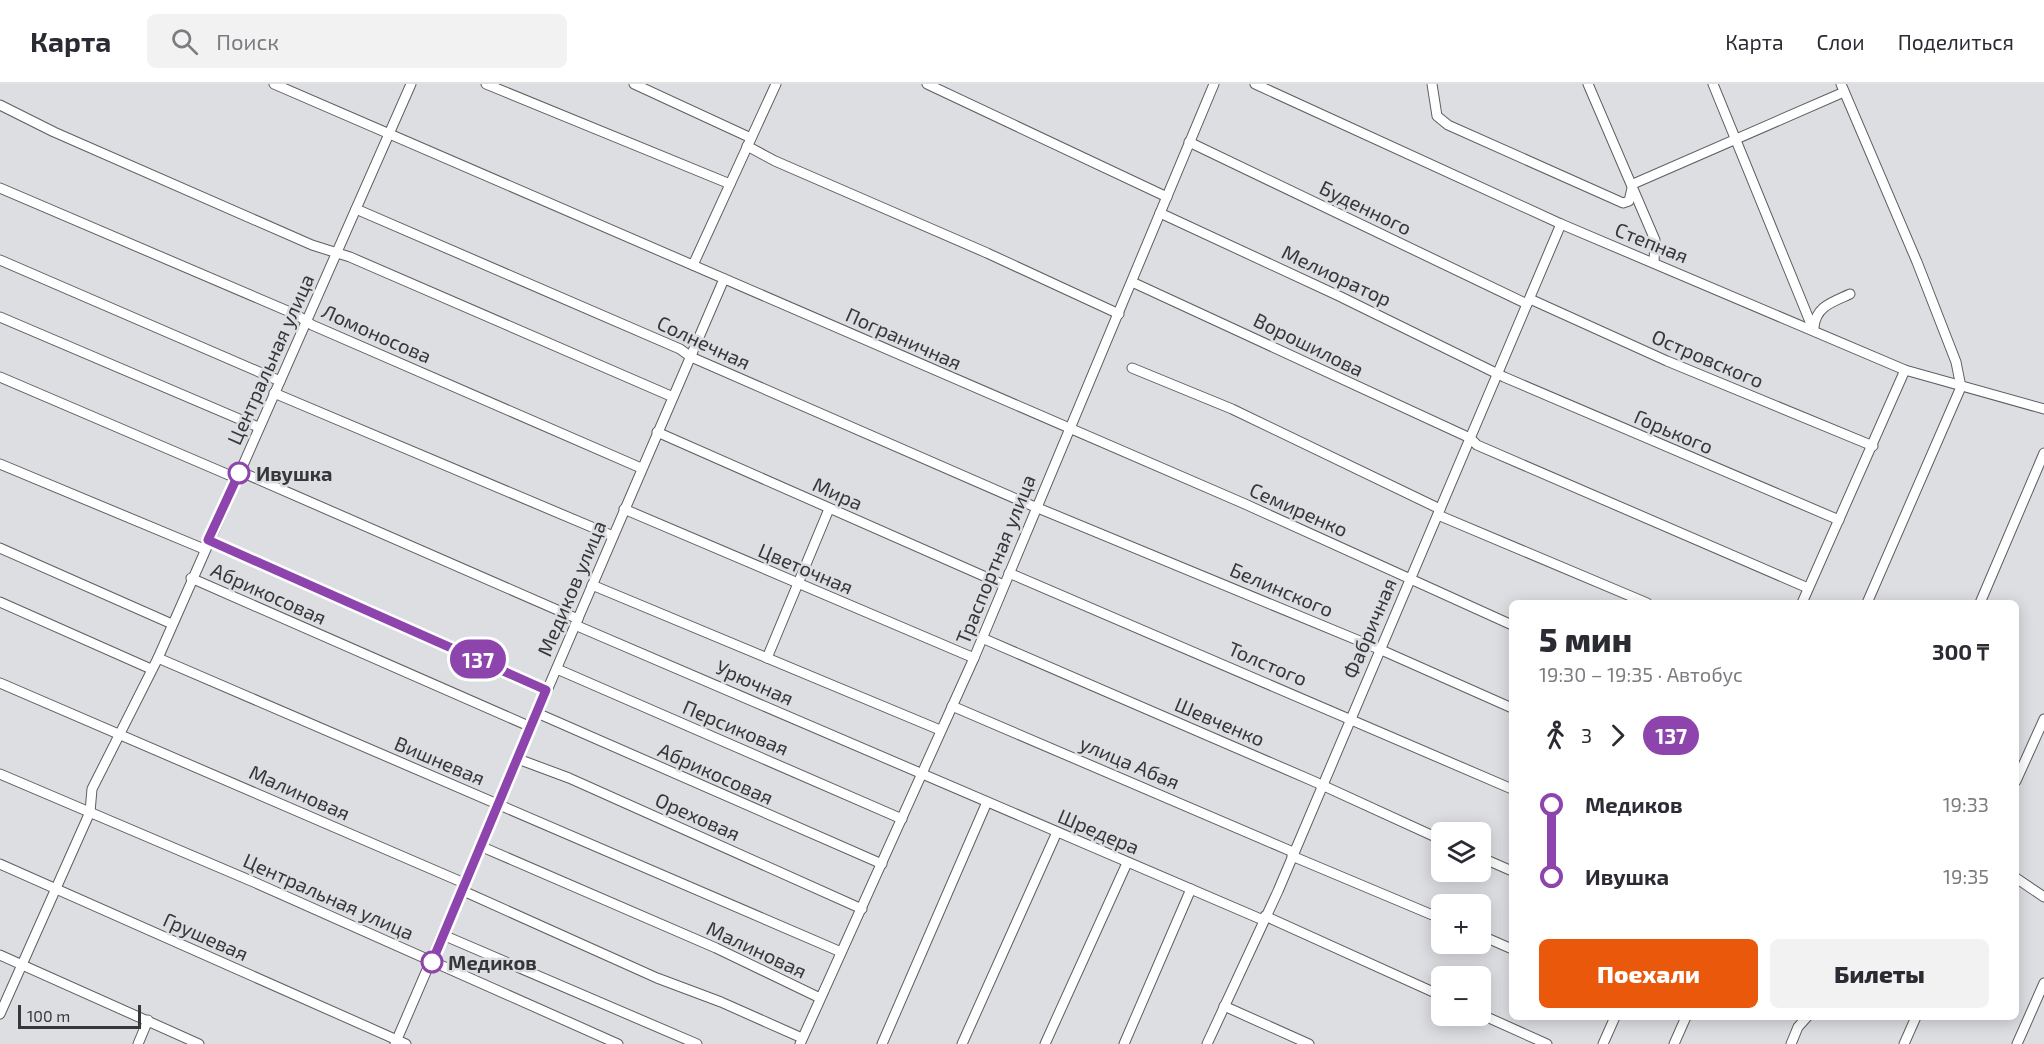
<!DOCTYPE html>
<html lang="ru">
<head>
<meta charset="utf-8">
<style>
  :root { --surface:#fff; --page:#f2f2f3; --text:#2b2b33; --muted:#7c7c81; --line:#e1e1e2; --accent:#ea580c }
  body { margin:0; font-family:"Exo 2",sans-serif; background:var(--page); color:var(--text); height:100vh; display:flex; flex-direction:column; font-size:22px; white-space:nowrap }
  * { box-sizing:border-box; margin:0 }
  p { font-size:20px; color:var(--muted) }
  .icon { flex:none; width:33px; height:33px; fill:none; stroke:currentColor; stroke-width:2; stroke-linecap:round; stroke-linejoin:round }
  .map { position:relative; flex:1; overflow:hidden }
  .side { position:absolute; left:1509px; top:516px; width:510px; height:420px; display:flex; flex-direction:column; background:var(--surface); border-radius:9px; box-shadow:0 3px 15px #0003 }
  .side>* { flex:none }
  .badge { padding:0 12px; border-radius:20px; font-size:21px; line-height:39px }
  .fabs { position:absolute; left:1431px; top:738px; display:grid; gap:12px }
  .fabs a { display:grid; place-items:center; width:60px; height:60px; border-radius:9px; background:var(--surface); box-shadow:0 3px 15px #0003; font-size:30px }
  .scale { position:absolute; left:18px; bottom:15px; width:123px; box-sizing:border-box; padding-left:6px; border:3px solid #363738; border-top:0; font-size:16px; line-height:21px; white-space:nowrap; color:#363738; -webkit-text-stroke:4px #dcdee2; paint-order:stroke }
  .map>.badge { position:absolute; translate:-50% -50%; box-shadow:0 0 0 3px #fff }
  .legs { display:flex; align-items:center; gap:9px; height:66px; padding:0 30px; font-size:20px }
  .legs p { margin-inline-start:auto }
  .overview { display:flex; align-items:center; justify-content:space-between; height:102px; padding:0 30px }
  h1 { font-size:33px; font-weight:800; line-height:45px }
  .cta { display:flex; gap:12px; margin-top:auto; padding:12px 30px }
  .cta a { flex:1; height:69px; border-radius:9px; background:var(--accent); color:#fff; font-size:24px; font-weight:800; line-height:69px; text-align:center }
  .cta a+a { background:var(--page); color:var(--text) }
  ul { padding:0 30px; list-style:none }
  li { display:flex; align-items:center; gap:21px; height:72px; font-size:22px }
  li i { display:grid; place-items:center; width:9px; height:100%; margin:0 8px; background:currentColor }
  li i::after { content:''; width:15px; height:15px; margin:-8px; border:4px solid; border-radius:50%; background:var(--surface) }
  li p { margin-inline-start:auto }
  li:first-child i { background:linear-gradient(#0000 50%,currentColor 0) }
  li:last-child i { background:linear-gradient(currentColor 50%,#0000 0) }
  header { display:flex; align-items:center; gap:36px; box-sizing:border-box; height:84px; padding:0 30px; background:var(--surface); border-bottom:2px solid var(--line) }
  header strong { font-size:28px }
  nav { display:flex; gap:33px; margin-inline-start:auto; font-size:21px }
  .search { width:420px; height:54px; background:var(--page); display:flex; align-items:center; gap:15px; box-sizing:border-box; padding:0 21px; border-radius:9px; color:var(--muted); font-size:22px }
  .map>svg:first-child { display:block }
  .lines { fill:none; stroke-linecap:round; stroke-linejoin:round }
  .minor-casing { stroke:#5c5e61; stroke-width:11 }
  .minor { stroke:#fff; stroke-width:9 }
  .line-1-casing { stroke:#fff; stroke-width:14 }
  .line-1 { stroke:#8e44ad; stroke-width:9 }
  .stop-1-dot { fill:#fff; stroke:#8e44ad; stroke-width:3 }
  .labels { text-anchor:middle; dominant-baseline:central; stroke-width:5; stroke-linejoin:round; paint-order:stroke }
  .street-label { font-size:20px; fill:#363738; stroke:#dcdee2 }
  .stop-label { font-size:20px; font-weight:bold; fill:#363738; stroke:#dcdee2; text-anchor:start }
</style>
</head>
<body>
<header>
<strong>Карта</strong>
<div class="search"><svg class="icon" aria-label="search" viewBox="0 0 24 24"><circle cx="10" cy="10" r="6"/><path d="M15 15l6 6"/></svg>Поиск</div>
<nav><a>Карта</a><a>Слои</a><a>Поделиться</a></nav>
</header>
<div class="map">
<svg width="2044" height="960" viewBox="0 0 2044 960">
  <rect width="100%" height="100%" fill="#dcdee2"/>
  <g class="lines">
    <defs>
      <g id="minor">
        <polyline points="274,0 1245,420 1512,541"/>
        <polyline points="486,0 730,100"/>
        <polyline points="634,0 751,54"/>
        <polyline points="927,0 1167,113"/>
        <polyline points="1255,0 1561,140 1905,286 2044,325"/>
        <polyline points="1432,0 1437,32 1448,41 1623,119 1629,117 1633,100 1844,8"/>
        <polyline points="1588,0 1655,156 1654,178"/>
        <polyline points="1713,0 1813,245"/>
        <polyline points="1841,0 1917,178 1956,278 1961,303 1867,519"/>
        <polyline points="0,21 54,48 312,161 350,173 673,313"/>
        <polyline points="1189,58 1527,220"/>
        <polyline points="747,62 775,77 987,169 1119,230"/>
        <polyline points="0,104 297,231 312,241 641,384"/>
        <polyline points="356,125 680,265 691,273 1021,417 1379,565 1512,624"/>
        <polyline points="1160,129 1339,212 1504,293 1839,436"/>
        <polyline points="0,176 280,297"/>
        <polyline points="693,181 776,0"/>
        <polyline points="1132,198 1470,354 1477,361 1808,504"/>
        <polyline points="1530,215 1667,277 1873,362"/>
        <polyline points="0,233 258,343"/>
        <path d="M1814,243C1816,222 1833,218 1850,210"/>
        <polyline points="1132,284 1232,325 1440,425"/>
        <polyline points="0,293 236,394"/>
        <polyline points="274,309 613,452"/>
        <polyline points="657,348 1004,501"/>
        <polyline points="0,380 204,465"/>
        <polyline points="239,387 578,535"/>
        <polyline points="624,425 974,574"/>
        <polyline points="1438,431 1647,519"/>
        <polyline points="208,456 546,606"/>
        <polyline points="0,464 172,540"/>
        <polyline points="1009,489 1512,705"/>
        <polyline points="191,494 531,643"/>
        <polyline points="592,501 940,646"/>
        <polyline points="0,518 151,585"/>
        <polyline points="1802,519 1905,286"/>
        <polyline points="1980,519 2044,369"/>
        <polyline points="575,541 1263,836"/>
        <polyline points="982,554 1313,697 1442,756"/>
        <polyline points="158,574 841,868"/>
        <polyline points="767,574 829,425"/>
        <polyline points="557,585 902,735"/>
        <polyline points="0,599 464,799"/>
        <polyline points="952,622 1293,768"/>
        <polyline points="537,629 882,780"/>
        <polyline points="518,675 569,694 862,825"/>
        <polyline points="0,690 256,799 618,960"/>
        <polyline points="2016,697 2044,635"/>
        <polyline points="90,728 92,705 158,574 411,0"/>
        <polyline points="480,762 716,864 820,914"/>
        <polyline points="1292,772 1442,835"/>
        <polyline points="1480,773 1512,787"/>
        <polyline points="0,780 406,960"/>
        <polyline points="2016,794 2044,813"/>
        <polyline points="461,806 657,894 721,918 802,954"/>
        <polyline points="1265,832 1442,912"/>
        <polyline points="443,851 697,960"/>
        <polyline points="1480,851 1512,865"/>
        <polyline points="0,871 199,960"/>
        <polyline points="1224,922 1309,960"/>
        <polyline points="0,930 90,728"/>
        <polyline points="1480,930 1547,960"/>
        <polyline points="138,960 148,936"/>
        <polyline points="395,960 724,195"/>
        <polyline points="800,960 974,574 1214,0"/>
        <polyline points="882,960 987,718"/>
        <polyline points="962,960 1057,748"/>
        <polyline points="1045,960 1127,779"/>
        <polyline points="1124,960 1191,805"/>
        <polyline points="1207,960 1278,807 1561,140"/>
        <polyline points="1603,960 1615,933"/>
        <polyline points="1674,960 1686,933"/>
        <polyline points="1791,960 1798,943 1807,933"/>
        <polyline points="1904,960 1916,933"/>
        <polyline points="2017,960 2044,899"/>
      </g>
    </defs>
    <!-- minor casing -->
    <use href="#minor" class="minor-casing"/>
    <!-- minor -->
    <use href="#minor" class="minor"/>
  </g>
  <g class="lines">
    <defs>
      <polyline id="line-1" points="239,389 208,456 546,606 432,878"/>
    </defs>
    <!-- line-1 casing -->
    <use href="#line-1" class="line-1-casing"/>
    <!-- line-1 -->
    <use href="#line-1" class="line-1"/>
  </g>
  <!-- markers -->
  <g class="stop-1-dot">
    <circle cx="239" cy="389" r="10"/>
    <circle cx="432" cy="878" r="10"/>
  </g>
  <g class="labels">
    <!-- street labels -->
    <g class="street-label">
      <text transform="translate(1366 123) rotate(26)">Буденного</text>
      <text transform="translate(1652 158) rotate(22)">Степная</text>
      <text transform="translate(1337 191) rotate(25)">Мелиоратор</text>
      <text transform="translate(377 249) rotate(24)">Ломоносова</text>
      <text transform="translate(904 254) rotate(24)">Пограничная</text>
      <text transform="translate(704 258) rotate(25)">Солнечная</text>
      <text transform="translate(1309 260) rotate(26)">Ворошилова</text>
      <text transform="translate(1708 274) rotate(23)">Островского</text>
      <text transform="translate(270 275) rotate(-66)">Центральная улица</text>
      <text transform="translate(1674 347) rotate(23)">Горького</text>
      <text transform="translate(838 409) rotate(24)">Мира</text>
      <text transform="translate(1299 425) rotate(24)">Семиренко</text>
      <text transform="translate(995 475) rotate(-68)">Траспортная улица</text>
      <text transform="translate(806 484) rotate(23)">Цветочная</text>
      <text transform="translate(571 504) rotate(-67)">Медиков улица</text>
      <text transform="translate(1282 505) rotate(23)">Белинского</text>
      <text transform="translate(269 509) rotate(24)">Абрикосовая</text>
      <text transform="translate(1369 544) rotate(-67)">Фабричная</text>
      <text transform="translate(1268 579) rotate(23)">Толстого</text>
      <text transform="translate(755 598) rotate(24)">Урючная</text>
      <text transform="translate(1220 637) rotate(23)">Шевченко</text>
      <text transform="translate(736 643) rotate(23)">Персиковая</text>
      <text transform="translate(440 676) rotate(23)">Вишневая</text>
      <text transform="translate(1130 678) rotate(23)">улица Абая</text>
      <text transform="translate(716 689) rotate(24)">Абрикосовая</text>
      <text transform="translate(300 708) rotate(24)">Малиновая</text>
      <text transform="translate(698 732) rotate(24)">Ореховая</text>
      <text transform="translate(1099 747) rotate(23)">Шредера</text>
      <text transform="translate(329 812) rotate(24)">Центральная улица</text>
      <text transform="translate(206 852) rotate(24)">Грушевая</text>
      <text transform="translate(757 865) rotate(25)">Малиновая</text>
    </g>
    <!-- stop labels -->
    <g class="stop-label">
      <text x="256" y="389">Ивушка</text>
      <text x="448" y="878">Медиков</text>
    </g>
  </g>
</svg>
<div class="fabs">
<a><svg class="icon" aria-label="layers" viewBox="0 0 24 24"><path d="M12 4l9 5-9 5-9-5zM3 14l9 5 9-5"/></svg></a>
<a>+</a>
<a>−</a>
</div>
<div class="scale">100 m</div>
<b class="badge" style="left:478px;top:575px;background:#8e44ad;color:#fff">137</b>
<section class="side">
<div class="overview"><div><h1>5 мин</h1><p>19:30 – 19:35 · Автобус</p></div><b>300 ₸</b></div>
<div class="legs"><svg class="icon" aria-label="walk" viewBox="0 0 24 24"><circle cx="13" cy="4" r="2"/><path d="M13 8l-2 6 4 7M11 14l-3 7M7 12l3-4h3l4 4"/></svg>3<svg class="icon" aria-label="forward" viewBox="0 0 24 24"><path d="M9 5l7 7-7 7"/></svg><b class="badge" style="background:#8e44ad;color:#fff">137</b></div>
<ul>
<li><i style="color:#8e44ad"></i><b>Медиков</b><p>19:33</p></li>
<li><i style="color:#8e44ad"></i><b>Ивушка</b><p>19:35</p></li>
</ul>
<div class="cta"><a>Поехали</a><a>Билеты</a></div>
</section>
</div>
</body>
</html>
